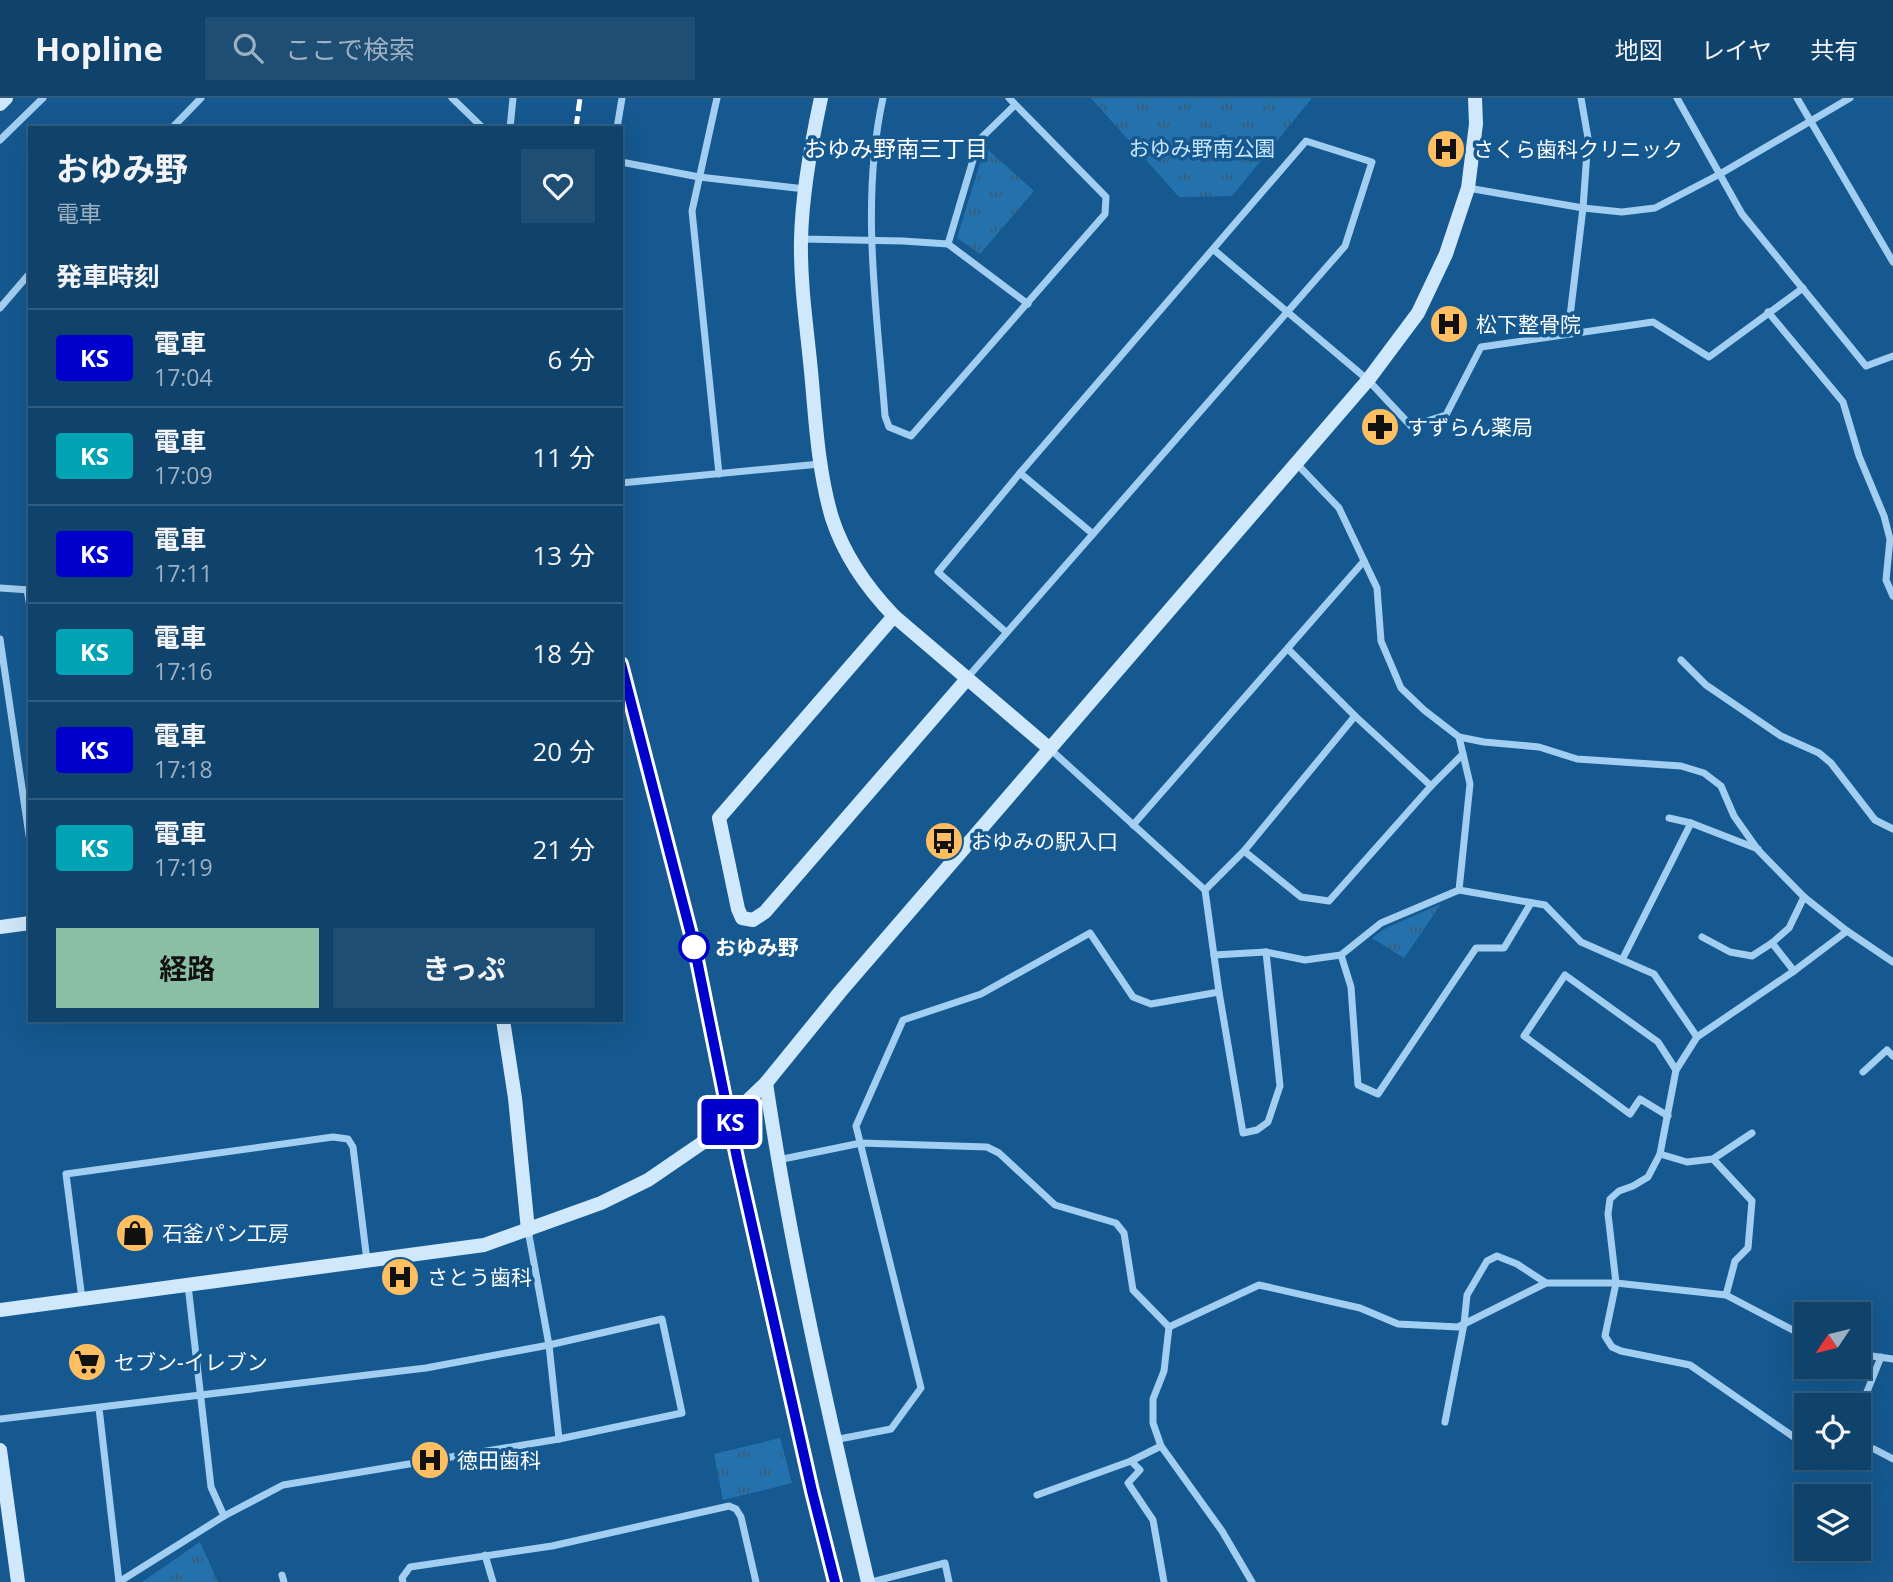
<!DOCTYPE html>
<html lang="ja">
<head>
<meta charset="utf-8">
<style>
  :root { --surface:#10436c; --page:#1e4e74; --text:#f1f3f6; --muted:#9cb0c2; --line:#305c7f; --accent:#8abfa5 }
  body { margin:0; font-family:"Open Sans","Noto Sans JP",sans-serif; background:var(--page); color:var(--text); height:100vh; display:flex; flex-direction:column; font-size:26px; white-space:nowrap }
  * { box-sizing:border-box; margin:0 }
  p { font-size:23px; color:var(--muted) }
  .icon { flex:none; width:38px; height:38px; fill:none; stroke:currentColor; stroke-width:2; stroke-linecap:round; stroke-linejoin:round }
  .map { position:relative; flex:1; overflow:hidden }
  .details { position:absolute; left:28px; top:28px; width:595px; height:896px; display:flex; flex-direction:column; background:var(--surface); border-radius:0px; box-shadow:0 7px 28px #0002,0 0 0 2px var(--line) }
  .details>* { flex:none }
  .badge { padding:0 14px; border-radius:5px; font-size:24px; line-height:46px }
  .needle { width:46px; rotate:235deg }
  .buttons { position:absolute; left:1794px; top:1204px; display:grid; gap:14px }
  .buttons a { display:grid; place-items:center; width:77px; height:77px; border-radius:0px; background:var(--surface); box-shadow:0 7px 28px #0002,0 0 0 2px var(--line); font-size:35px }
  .map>.badge { position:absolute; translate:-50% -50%; box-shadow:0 0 0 4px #fff }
  h2 { padding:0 28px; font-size:26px; line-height:63px }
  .round { display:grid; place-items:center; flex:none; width:74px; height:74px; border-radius:0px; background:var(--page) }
  .headline { display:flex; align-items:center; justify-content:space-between; height:119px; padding:0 28px }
  h1 { font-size:33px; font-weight:700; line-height:52px }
  .button { display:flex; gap:14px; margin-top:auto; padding:14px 28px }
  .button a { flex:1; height:80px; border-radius:0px; background:var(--accent); color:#111; font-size:28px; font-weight:700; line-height:80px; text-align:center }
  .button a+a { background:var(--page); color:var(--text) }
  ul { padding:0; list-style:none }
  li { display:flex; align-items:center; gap:21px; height:98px; padding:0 28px; border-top:2px solid var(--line) }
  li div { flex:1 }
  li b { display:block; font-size:26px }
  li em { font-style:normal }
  li .badge { min-width:77px; font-weight:700; text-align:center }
  header { display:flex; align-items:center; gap:42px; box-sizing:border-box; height:98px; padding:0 35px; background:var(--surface); border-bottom:2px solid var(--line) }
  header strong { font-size:33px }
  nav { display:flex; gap:38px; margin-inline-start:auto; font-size:24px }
  .search { width:490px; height:63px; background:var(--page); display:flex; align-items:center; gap:18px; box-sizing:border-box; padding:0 24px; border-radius:0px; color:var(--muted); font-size:26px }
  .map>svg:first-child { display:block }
  .park { fill:url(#park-tufts) }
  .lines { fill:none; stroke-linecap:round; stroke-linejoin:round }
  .street { stroke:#a1cef1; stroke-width:7 }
  .secondary { stroke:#d0e8fb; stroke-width:14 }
  .rail { stroke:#fff; stroke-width:5; stroke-dasharray:12 5; stroke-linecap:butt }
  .line-casing { stroke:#fff; stroke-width:16 }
  .line { stroke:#0000cd; stroke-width:10 }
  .stop-dot { fill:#fff; stroke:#0000cd; stroke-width:3.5 }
  .labels { text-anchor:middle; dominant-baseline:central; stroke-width:7; stroke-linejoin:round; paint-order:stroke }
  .park-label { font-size:21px; fill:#c8e6fc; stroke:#155990 }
  .poi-label { font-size:21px; fill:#fff; stroke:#155990; text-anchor:start }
  .stop-label { font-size:21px; font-weight:bold; fill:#fff; stroke:#155990; text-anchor:start }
  .neighbourhood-label { font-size:23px; fill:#fff; stroke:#155990 }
</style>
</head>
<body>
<header>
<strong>Hopline</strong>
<div class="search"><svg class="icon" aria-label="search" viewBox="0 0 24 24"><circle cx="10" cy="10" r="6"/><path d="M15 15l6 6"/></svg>ここで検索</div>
<nav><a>地図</a><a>レイヤ</a><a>共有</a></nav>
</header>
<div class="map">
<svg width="1893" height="1484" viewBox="0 0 1893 1484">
  <defs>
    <pattern id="park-tufts" width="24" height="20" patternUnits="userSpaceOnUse" patternTransform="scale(1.75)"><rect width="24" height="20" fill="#2472ad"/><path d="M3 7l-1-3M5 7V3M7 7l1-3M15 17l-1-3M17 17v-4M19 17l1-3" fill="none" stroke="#3a5d78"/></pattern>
  </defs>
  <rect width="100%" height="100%" fill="#155990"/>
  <!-- park -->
  <g class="park">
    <polygon points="1091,0 1312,0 1232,98 1179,99"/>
    <polygon points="985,49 1034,93 980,156 957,140"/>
    <polygon points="1441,806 1404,860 1372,840 1386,830"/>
    <polygon points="780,1340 792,1385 723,1402 714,1356"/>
    <polygon points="200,1444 218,1484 142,1484"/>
  </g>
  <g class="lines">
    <!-- street -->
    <g class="street">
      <polyline points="452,0 483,30"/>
      <polyline points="717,0 692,113 719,376"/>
      <path d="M883,0C860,104 877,213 885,318L889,329L911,338L1105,116L1106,99L1009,0"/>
      <polyline points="1677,0 1742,116 1866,268 1893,258"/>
      <polyline points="1797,0 1893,164"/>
      <polyline points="172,30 201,0"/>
      <polyline points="510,30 513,0"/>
      <polyline points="617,30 622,0"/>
      <polyline points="0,42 43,0"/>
      <polyline points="621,64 699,79 805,91"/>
      <polyline points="1468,90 1583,110 1622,114 1655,110 1720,76 1850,0"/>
      <polyline points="801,141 903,143 948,146 979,42 1015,7"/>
      <polyline points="948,146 1028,206"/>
      <polyline points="1214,152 1368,282 1411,328 1446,317 1481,249 1653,224 1709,259 1803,190"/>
      <polyline points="0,210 30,175"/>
      <polyline points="1768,214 1843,304 1859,358 1884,418 1890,441 1886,482 1893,498"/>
      <polyline points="1568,235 1583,110 1588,40 1581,0"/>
      <polyline points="1297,366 1339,410 1377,490 1381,543 1401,590 1424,612 1459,639 1484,644 1539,649 1577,661 1681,668 1704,675 1721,688 1734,718 1758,752 1804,799 1847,833 1893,864"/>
      <polyline points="1020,375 1093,436"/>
      <polyline points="621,385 820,366"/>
      <polyline points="0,490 30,492"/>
      <polyline points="27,492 30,509"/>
      <polyline points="0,541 30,744"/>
      <polyline points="1681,562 1706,587 1781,638 1819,655 1831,665 1875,722 1893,731"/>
      <polyline points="967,580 1345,148 1372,64 1306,43 1020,375 938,474 1006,534"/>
      <polyline points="1355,618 1431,688 1463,656 1459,639"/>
      <polyline points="1050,651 1205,792 1244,753 1355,618 1288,551"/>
      <polyline points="1669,720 1691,725 1758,751"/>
      <polyline points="1691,725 1622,862 1654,876 1697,939"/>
      <polyline points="1133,727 1364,463"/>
      <polyline points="1244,753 1301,799 1329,803 1431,688"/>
      <polyline points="1205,792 1219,894 1243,1035 1257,1032 1268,1024 1280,988 1266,854"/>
      <polyline points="1459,792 1545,807 1581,844 1622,862"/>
      <polyline points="1702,839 1730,854 1752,858 1772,845 1789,830 1804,799"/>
      <polyline points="1772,845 1794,873"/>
      <polyline points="1214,857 1266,854 1305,862 1341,857 1381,825 1459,792 1470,686 1463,656"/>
      <polyline points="1341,857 1351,889 1358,987 1378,996 1476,850 1504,850 1531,805"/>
      <polyline points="1863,974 1887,952 1893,958"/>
      <polyline points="1668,1018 1640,1001 1630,1016 1524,938 1565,877 1658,944 1676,972"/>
      <polyline points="1660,1056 1687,1064 1713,1061 1752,1035"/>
      <polyline points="1713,1061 1752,1103 1748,1150 1735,1163 1726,1197"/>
      <polyline points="778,1062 861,1045 987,1049 999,1055 1055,1107 1116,1125 1124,1135 1133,1192 1169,1229 1259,1187 1360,1210 1398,1226 1458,1229 1546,1185 1616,1185 1726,1197 1806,1239"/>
      <polyline points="528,1132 549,1247 559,1341"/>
      <polyline points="188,1187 211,1389 224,1418"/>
      <polyline points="82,1201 66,1076 333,1039 348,1041 353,1049 367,1163"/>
      <polyline points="1169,1229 1164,1273 1153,1301 1153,1325 1161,1348 1222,1433 1252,1484"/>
      <polyline points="1858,1256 1893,1261"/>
      <polyline points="1858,1316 1881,1259"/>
      <polyline points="0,1321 426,1270 549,1247 662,1221 682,1315 559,1341 283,1387 224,1418 119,1484 99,1310"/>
      <polyline points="1445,1324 1464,1226 1467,1197 1487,1163 1497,1158 1517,1166 1546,1185"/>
      <polyline points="834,1342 891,1331 921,1290 856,1028 903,922 981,896 1090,835 1133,899 1151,906 1219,894"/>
      <polyline points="1806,1344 1801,1344 1690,1267 1621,1253 1612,1249 1605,1238 1616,1185 1608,1116 1610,1101 1619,1093 1633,1088 1648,1079 1660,1056 1676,972 1697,939 1794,873 1847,833"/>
      <polyline points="1858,1349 1874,1351 1893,1361"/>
      <polyline points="1131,1363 1140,1372 1128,1385 1153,1422 1164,1484"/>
      <polyline points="1037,1397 1131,1363 1161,1348"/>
      <polyline points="485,1457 493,1484"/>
      <polyline points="282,1477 284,1484"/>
      <polyline points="403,1484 402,1480 410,1469 552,1448 729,1408 736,1411 741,1419 756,1484"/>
      <polyline points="872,1484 945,1465 949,1484"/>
    </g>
    <!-- secondary -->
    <g class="secondary">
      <path d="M821,0C811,46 802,94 801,142C800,189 808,237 812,284C816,330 819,376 832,420C844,457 868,491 894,518L1050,651"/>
      <polyline points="0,6 6,0"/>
      <polyline points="894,518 719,720 738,811 742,820 753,822 765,814 967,581"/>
      <polyline points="0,829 30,825"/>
      <polyline points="503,922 515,1000 528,1132"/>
      <path d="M766,985C791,1153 829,1319 868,1484"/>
      <polyline points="0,1212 484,1147 601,1105 648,1082 705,1043 766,985 840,894 1368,282 1418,215 1446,156 1468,90 1476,26 1475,0"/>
      <polyline points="0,1352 18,1484"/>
    </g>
    <!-- rail -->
    <g class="rail">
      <polyline points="576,30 580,0"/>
      <polyline points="621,566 694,852 737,1060 812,1393 835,1484"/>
    </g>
  </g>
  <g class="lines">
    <defs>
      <polyline id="line" points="621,566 695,852 737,1060 812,1393 835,1484"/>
    </defs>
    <!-- line casing -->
    <use href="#line" class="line-casing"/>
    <!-- line -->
    <use href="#line" class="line"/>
  </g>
  <!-- icons -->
  <defs>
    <symbol id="hospital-disc" viewBox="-11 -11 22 22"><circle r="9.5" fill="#ffbf61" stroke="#155990"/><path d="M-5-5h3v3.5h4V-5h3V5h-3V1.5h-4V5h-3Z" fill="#111"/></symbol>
    <symbol id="pharmacy-disc" viewBox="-11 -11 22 22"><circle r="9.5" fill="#ffbf61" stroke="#155990"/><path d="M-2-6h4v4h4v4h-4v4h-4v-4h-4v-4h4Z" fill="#111"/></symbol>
    <symbol id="bus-disc" viewBox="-11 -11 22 22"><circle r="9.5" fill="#ffbf61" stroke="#155990"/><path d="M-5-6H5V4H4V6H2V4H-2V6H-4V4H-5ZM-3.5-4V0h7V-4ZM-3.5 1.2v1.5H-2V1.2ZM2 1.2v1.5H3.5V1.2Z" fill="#111"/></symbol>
    <symbol id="shop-disc" viewBox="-11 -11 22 22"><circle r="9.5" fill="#ffbf61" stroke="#155990"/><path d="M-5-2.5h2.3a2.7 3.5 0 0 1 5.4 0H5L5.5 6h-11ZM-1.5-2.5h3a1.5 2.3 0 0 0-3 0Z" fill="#111"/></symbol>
    <symbol id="supermarket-disc" viewBox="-11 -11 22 22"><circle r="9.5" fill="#ffbf61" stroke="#155990"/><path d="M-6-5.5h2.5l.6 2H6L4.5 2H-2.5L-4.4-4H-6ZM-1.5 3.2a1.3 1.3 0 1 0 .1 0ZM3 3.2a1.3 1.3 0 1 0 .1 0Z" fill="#111"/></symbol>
  </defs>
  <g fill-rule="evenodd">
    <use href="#hospital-disc" x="1424" y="29" width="44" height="44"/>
    <use href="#hospital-disc" x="1427" y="204" width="44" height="44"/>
    <use href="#pharmacy-disc" x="1358" y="307" width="44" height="44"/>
    <use href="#bus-disc" x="922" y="721" width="44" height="44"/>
    <use href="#shop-disc" x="113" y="1113" width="44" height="44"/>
    <use href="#hospital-disc" x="378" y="1157" width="44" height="44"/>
    <use href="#supermarket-disc" x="65" y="1242" width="44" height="44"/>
    <use href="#hospital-disc" x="408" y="1340" width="44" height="44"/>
  </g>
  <!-- markers -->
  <circle class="stop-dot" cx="694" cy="849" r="14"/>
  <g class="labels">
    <!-- park labels -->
    <g class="park-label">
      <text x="1202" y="50">おゆみ野南公園</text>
    </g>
    <!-- poi labels -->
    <g class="poi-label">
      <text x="1473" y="51">さくら歯科クリニック</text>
      <text x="1476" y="226">松下整骨院</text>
      <text x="1407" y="329">すずらん薬局</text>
      <text x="971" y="743">おゆみの駅入口</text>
      <text x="162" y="1135">石釜パン工房</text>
      <text x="427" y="1179">さとう歯科</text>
      <text x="114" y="1264">セブン-イレブン</text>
      <text x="457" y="1362">徳田歯科</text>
    </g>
    <!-- stop labels -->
    <g class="stop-label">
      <text x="715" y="849">おゆみ野</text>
    </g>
    <!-- neighbourhood labels -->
    <g class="neighbourhood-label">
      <text x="896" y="50">おゆみ野南三丁目</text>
    </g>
  </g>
</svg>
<div class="buttons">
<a><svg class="needle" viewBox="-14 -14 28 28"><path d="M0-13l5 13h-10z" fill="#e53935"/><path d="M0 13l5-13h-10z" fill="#9cb0c2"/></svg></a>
<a><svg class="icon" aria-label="locate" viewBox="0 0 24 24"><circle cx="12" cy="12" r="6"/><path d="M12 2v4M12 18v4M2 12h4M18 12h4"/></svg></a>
<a><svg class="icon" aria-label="layers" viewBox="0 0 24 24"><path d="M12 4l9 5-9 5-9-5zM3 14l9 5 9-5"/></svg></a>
</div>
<b class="badge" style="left:730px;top:1024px;background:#0000cd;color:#fff">KS</b>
<section class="details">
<div class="headline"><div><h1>おゆみ野</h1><p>電車</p></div><a class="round"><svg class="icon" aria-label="heart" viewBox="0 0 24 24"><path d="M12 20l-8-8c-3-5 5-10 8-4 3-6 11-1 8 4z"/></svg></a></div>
<h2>発車時刻</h2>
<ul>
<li><span class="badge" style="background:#0000cd;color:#fff">KS</span><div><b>電車</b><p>17:04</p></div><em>6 分</em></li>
<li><span class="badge" style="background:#00a3b4;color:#fff">KS</span><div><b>電車</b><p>17:09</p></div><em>11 分</em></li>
<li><span class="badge" style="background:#0000cd;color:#fff">KS</span><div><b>電車</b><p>17:11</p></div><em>13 分</em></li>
<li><span class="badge" style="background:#00a3b4;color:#fff">KS</span><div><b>電車</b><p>17:16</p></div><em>18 分</em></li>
<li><span class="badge" style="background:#0000cd;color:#fff">KS</span><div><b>電車</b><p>17:18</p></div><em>20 分</em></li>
<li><span class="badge" style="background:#00a3b4;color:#fff">KS</span><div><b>電車</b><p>17:19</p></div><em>21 分</em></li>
</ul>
<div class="button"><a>経路</a><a>きっぷ</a></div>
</section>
</div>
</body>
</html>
